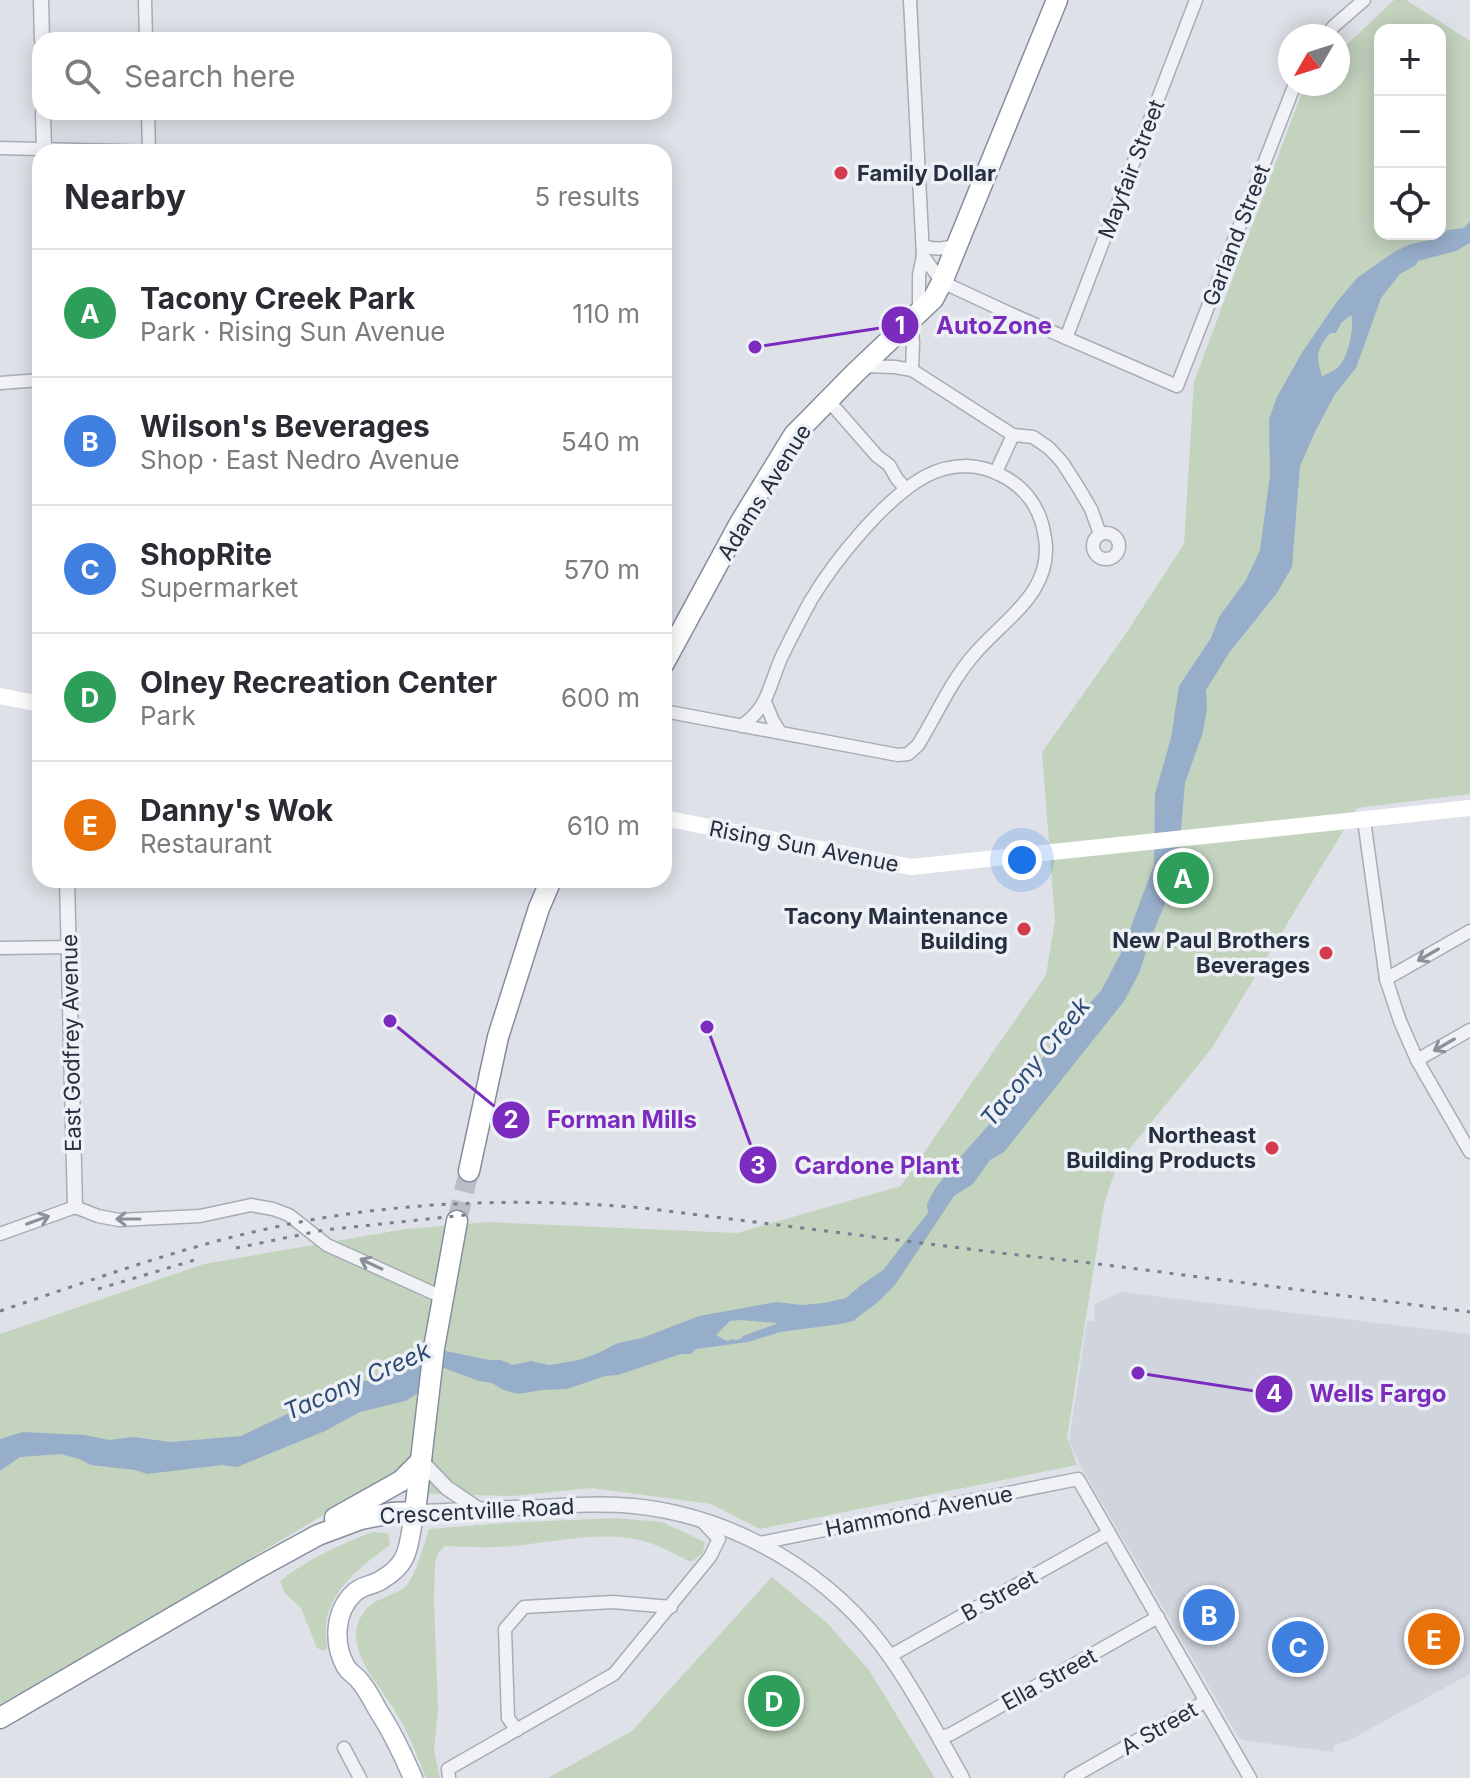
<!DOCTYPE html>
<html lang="en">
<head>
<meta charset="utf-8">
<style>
	body { margin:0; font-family:Inter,sans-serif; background:#f2f2f3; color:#2b2b33 }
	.controls { position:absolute; right:24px; top:24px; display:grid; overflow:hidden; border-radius:16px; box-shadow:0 4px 20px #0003 }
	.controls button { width:72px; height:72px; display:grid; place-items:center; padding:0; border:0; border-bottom:2px solid #e1e1e2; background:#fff; color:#2b2b33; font:40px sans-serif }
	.compass { position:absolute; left:1278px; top:24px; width:72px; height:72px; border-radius:50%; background:#fff; box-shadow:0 4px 20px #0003; rotate:231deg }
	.you { position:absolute; left:1022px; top:860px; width:28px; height:28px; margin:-20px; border:6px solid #fff; border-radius:50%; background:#1a73e8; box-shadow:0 0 0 12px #1a73e833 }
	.badge { display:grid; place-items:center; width:52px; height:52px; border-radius:50%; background:#b45309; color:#fff; font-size:26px; font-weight:700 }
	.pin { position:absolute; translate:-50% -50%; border:4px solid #fff; box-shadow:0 2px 8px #0006 }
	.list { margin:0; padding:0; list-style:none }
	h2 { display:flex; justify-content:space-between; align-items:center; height:104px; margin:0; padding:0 32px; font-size:34px }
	h2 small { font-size:26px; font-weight:400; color:#7c7c81 }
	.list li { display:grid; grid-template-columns:52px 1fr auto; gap:24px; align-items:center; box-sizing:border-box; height:128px; padding:0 32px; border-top:2px solid #e1e1e2 }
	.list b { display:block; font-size:30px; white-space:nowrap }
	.list p { margin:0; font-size:26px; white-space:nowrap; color:#7c7c81 }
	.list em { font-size:26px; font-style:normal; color:#7c7c81 }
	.icon { flex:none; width:44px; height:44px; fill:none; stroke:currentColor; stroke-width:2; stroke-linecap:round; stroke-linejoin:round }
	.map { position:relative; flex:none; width:1470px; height:1778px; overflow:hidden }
	.search { position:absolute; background:#fff; box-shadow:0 4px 20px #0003; left:32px; top:32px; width:640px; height:88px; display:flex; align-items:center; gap:20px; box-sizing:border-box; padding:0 28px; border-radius:24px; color:#7c7c81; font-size:30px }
	.panel { position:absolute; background:#fff; box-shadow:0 4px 20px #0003; left:32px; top:144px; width:640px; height:744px; border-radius:24px }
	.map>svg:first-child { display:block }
	.built { fill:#d0d4dd }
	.green { fill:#c3d3be; fill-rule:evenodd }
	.water { fill:#97aeca; fill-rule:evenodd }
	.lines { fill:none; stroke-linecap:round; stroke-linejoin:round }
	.trunk-tunnel { stroke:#b9bec6; stroke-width:20; stroke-dasharray:20 10; stroke-linecap:butt }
	.minor-casing { stroke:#a7acb6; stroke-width:15 }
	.tertiary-casing { stroke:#a7acb6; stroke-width:17 }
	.primary-casing { stroke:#9ca5b4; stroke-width:21 }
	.trunk-casing { stroke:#848e9f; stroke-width:23 }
	.minor { stroke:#f1f2f6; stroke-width:12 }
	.tertiary { stroke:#f1f2f6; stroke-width:14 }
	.secondary { stroke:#fff; stroke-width:16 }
	.primary { stroke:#fff; stroke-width:18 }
	.trunk { stroke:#fff; stroke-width:20 }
	.rail { stroke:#768092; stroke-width:3; stroke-dasharray:4 8; stroke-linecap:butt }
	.oneway { stroke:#8c909b }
	.poi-dot { fill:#d43b4f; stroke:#edf1f6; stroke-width:3 }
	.labels { text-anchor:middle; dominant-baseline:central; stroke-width:7; stroke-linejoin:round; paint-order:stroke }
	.street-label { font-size:22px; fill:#262f40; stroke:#edf1f6 }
	.poi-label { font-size:22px; font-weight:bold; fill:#262f40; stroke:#edf1f6; text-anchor:end }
	.water-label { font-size:24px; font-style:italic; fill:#2e4c75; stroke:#edf1f6 }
	.leader { fill:none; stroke:#7b2cbf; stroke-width:3 }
	.callout-dot { fill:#7b2cbf; stroke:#edf1f6; stroke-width:3 }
	.mark-label { font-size:24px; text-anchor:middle; font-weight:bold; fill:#fff }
	.callout-label { font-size:24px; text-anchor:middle; font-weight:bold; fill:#7b2cbf; stroke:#edf1f6; stroke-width:7; stroke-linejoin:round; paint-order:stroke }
</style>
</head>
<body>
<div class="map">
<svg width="1470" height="1778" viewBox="0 0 1470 1778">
	<rect width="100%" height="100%" fill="#dee2e8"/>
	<path class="built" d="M1121,1292l349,42v340l-124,68 -12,3 -1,7 -85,-11 -9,-3 -158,-271 -12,-25 18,-121h7l1,-17z"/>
	<g class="green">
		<path d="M1394,0h12l64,41v753l-113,14 -145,240 -94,115 -14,41 -37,233 10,28 -317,64 -49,-25 -119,-16 -79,8 -151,-4 -240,143 -122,69v-370l204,-70 202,-35 82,-7 249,11 164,-47 145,-211 9,-55 -13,-168 81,-114 61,-94 10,-162 111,-298h33v-31zM1380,30h60v204h-60z"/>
		<path d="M616,1518l46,4 43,20 -2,11 -12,9c-16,-8 -34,-18 -52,-22 -36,-9 -88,2 -125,6 -23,2 -46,1 -69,0l-7,7 -3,10 -1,37 4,109 -4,42 6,27h-14c-9,-23 -18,-46 -31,-67 -16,-28 -56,-65 -31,-99 10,-15 30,-15 42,-26 9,-9 19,-43 23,-57l76,-6z"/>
		<path d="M372,1532l16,1 2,12c-26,19 -59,43 -64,78 -1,8 0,17 1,26l-5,1 -5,-2 -16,-40 -16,-15 -5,-12c28,-22 59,-36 92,-49z"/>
		<path d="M772,1577l55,46 42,47 66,108h-387l84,-47z"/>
	</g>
	<path class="water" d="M1470,221v22l-14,8 -38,10 -2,4 -16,9 -19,24 -25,70 -21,26 -19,36 -16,36 -8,101 -15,26 -48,60 -23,37 1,18 -4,24 -18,51 -6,69 -8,37 -21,51 -11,33 -14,27 -121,152 -14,8 -17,24 -19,12 -59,89 -17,17 -16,12 -9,7 -12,3 -61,8 -32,10 -52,7 -5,5h-10l-63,21 -13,1 -38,13 -25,1 -24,4 -14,-4 -12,-7 -13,-2 -35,-13 -17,20 -22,13 -45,11 -35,19 -88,36 -15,-2 -75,9 -12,-4 -44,-5 -12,-6 -18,-5 -41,3 -20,14v-32l23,-7 62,3 24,5 24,-3 38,5 70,-6 115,-55h22l7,-2 24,-20 16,-6 21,-2 43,9h12l12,5 18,-4 18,4 30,-5 17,-6 22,-11 24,-5 57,-22 77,-14 26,3 22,-2 22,-5 14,-12 23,-16 45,-57 -1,-9 9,-17 27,-33 48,-54 45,-60 45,-49 20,-38 33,-88 1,-71 16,-56 8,-52 32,-48 8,-21 27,-37 14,-30 10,-75 -1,-56 8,-22 26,-46 33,-48 21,-25 37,-26 17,-8 25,-5 12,-9 16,-2zM1351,315c4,11 -3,42 -12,51 -3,4 -12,8 -17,10 -6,-20 -6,-26 8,-43h6l5,-10zM741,1320l35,3v1l-33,12 -2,3 -7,1 -2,-1 -5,2 -11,-6 14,-14z"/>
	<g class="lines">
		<path class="trunk-tunnel" d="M457,1221l12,-50"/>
		<defs>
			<g id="minor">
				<path d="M145,0l1,40"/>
				<path d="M910,0l13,256 19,26 69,32 166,72 118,-302"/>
				<path d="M1326,36l8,-10 30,-26"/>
				<path d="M148,112l1,40"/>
				<path d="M0,148l157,4"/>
				<path d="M923,246c13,4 20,3 34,-1"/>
				<path d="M919,312v-37l4,-19"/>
				<path d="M1066,338l130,-338"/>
				<path d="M861,366l34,1 17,3 1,-27 -2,-23"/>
				<path d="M912,370l101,65 20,2 16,11 13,14 16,25 13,22 9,25"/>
				<path d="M0,383l40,-3"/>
				<path d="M828,400l49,56 12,9 8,14 9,10"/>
				<path d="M996,472l17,-37"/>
				<circle cx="1106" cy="546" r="13"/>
				<path d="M765,702l8,19 7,11"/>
				<path d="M664,711l234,44 10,-1 10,-9c18,-29 32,-62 54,-88 30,-37 82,-64 73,-119 -2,-14 -6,-27 -15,-39 -14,-19 -39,-32 -63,-33 -14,0 -28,3 -41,10 -41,22 -91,84 -115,124 -10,18 -19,36 -28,54 -14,29 -13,53 -42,72"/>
				<path d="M1364,820l22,159 14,42 17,39 53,92"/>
				<path d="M0,948l69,-1"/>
				<path d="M1386,979l84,-48"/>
				<path d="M1417,1060l53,-30"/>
				<path d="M0,1234l75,-27 23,9 21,4 81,-4 51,-11 22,4 16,6 38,30 115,52"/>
				<path d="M760,1543l318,-64 172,299"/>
				<path d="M890,1656l219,-123"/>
				<path d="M517,1730l-9,-12 -3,-89 19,-22 89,-5 58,5"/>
				<path d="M939,1738l12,-4 207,-117"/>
				<path d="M344,1748l16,30"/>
				<path d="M449,1778l-1,-9 166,-95 96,-117 9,-18 -18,-19"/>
				<path d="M1071,1778l135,-77"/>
			</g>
			<g id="tertiary">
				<path d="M41,0l1,40"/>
				<path d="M43,112l1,40"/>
				<path d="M67,880l8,327"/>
				<path d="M421,1461l26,27 31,21"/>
				<path d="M415,1512c43,-1 85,-4 127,-5 30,-2 61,-4 91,-1 102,10 200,68 258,152 27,38 48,80 71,120"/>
			</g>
			<path id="primary" d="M413,1778c-10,-23 -20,-45 -34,-66 -6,-11 -12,-23 -20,-32 -4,-5 -9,-7 -13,-13 -13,-23 -12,-55 8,-74 8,-8 18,-7 27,-13 32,-18 26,-37 34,-68"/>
			<g id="trunk">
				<path d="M664,663l76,-140 54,-88 61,-62 78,-74 9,-17 115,-282"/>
				<path d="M469,1171l29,-134 41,-129 12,-28"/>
				<path d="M335,1518l66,-37 20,-20"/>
				<path d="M0,1718l254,-148 64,-35 43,-16 31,-6 23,-1 19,-164 23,-127"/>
			</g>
		</defs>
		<use href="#minor" class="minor-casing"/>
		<use href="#tertiary" class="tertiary-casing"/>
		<use href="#primary" class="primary-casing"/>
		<use href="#trunk" class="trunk-casing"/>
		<use href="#minor" class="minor"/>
		<use href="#tertiary" class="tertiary"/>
		<g class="secondary">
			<path d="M0,696l40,8"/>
			<path d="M664,818l247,49 559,-59"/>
		</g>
		<use href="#primary" class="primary"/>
		<use href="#trunk" class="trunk"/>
		<g class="rail">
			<path d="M236,1248l88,-18 142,-15"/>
			<path d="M98,1289l100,-30"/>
			<path d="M0,1311c87,-29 172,-61 262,-81 125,-29 254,-33 382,-22l357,45 90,10 379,49"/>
		</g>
	</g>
	<defs><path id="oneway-shaft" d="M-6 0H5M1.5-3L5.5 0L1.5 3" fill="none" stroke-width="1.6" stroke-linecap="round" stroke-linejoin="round" transform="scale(2)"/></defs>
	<g class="oneway">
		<use href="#oneway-shaft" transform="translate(1428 955) rotate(150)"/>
		<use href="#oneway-shaft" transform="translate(1444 1045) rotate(150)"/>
		<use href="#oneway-shaft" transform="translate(128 1219) rotate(180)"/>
		<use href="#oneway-shaft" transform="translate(38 1220) rotate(-20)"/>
		<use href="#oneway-shaft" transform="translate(371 1264) rotate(-155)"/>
	</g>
	<g class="poi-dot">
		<circle cx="841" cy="173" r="8"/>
		<circle cx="1024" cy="929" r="8"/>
		<circle cx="1326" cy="953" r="8"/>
		<circle cx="1272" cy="1148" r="8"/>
	</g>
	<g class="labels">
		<g class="street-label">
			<text transform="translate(1131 169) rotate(-69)">Mayfair Street</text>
			<text transform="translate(1236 235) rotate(-69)">Garland Street</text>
			<text transform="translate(764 492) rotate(-58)">Adams Avenue</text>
			<text transform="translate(804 846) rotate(11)">Rising Sun Avenue</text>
			<text transform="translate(71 1043) rotate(-91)">East Godfrey Avenue</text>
			<text transform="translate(477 1511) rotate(-3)">Crescentville Road</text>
			<text transform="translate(919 1511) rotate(-11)">Hammond Avenue</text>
			<text transform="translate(999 1595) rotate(-29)">B Street</text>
			<text transform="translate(1049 1679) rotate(-29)">Ella Street</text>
			<text transform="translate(1159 1728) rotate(-30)">A Street</text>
		</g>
		<g class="poi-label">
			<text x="857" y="173" text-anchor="start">Family Dollar</text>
			<text x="1008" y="916">Tacony Maintenance<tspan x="1008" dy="25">Building</tspan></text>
			<text x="1310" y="940">New Paul Brothers<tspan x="1310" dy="25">Beverages</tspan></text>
			<text x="1256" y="1135">Northeast<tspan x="1256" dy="25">Building Products</tspan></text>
		</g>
		<g class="water-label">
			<text transform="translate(1035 1062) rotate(-51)">Tacony Creek</text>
			<text transform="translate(357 1381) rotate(-24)">Tacony Creek</text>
		</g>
	</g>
	<path class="leader" d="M755 347L900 325M390 1021L511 1120M707 1027L758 1165M1138 1373L1274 1394"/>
	<g class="callout-dot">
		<circle cx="755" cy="347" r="8"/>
		<circle cx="390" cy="1021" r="8"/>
		<circle cx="707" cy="1027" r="8"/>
		<circle cx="1138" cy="1373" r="8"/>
		<circle cx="900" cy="325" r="20"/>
		<circle cx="511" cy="1120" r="20"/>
		<circle cx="758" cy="1165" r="20"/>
		<circle cx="1274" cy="1394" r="20"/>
	</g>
	<g class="mark-label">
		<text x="900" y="334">1</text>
		<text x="511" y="1128">2</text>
		<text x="758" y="1174">3</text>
		<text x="1274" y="1402">4</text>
	</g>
	<g class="callout-label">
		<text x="994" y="334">AutoZone</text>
		<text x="622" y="1128">Forman Mills</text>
		<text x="877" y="1174">Cardone Plant</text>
		<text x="1378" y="1402">Wells Fargo</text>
	</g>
</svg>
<div class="controls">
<button>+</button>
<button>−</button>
<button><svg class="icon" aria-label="locate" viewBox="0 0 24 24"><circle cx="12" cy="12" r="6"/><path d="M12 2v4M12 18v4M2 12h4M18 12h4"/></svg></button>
</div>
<svg class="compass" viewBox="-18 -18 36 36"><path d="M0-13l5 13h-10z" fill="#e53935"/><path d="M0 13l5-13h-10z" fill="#7c7c81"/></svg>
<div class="you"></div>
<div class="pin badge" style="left:1183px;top:878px;background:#2e9e5b">A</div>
<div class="pin badge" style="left:1209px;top:1615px;background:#3f7fe0">B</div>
<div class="pin badge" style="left:1298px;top:1647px;background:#3f7fe0">C</div>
<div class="pin badge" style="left:774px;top:1701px;background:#2e9e5b">D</div>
<div class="pin badge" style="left:1434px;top:1639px;background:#e8710a">E</div>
<div class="search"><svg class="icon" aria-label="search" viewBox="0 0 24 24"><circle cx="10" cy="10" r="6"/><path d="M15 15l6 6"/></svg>Search here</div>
<section class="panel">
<h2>Nearby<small>5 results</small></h2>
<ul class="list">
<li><span class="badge" style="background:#2e9e5b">A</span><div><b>Tacony Creek Park</b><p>Park · Rising Sun Avenue</p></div><em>110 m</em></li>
<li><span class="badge" style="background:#3f7fe0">B</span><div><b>Wilson's Beverages</b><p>Shop · East Nedro Avenue</p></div><em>540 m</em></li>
<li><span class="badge" style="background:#3f7fe0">C</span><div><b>ShopRite</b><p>Supermarket</p></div><em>570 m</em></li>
<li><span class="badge" style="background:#2e9e5b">D</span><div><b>Olney Recreation Center</b><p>Park</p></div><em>600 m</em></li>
<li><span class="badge" style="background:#e8710a">E</span><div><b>Danny's Wok</b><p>Restaurant</p></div><em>610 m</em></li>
</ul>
</section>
</div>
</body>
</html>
